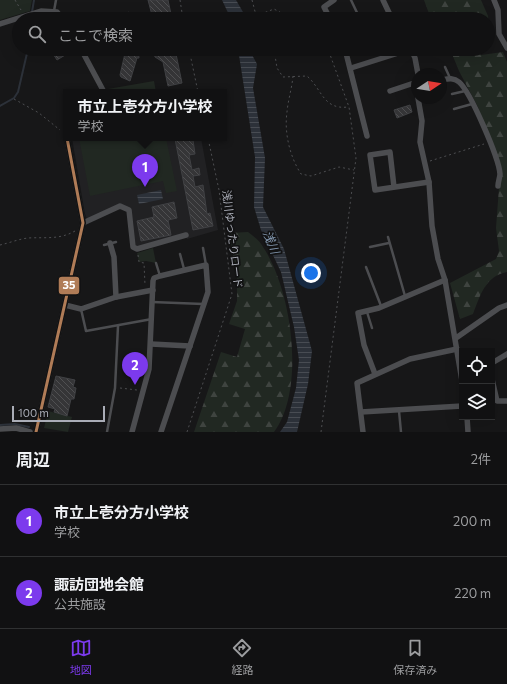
<!DOCTYPE html>
<html lang="ja">
<head>
<meta charset="utf-8">
<style>
	body { margin:0; font-family:Commissioner,"Noto Sans JP",sans-serif; background:#1e1f20; color:#f1f3f6 }
	.controls { position:absolute; right:12px; bottom:12px; display:grid; overflow:hidden; border-radius:0px; box-shadow:0 4px 16px #0002 }
	.controls button { width:36px; height:36px; display:grid; place-items:center; padding:0; border:0; border-bottom:1px solid #303132; background:#111112; color:#f1f3f6; font:20px sans-serif }
	.compass { position:absolute; left:411px; top:68px; width:36px; height:36px; border-radius:50%; background:#111112; box-shadow:0 4px 16px #0002; rotate:78deg }
	.scale { position:absolute; left:12px; bottom:10px; width:93px; box-sizing:border-box; padding-left:4px; border:2px solid #aaadb7; border-top:0; font-size:11px; line-height:14px; white-space:nowrap; color:#aaadb7; -webkit-text-stroke:3px #121213; paint-order:stroke }
	.you { position:absolute; left:311px; top:273px; width:14px; height:14px; margin:-10px; border:3px solid #fff; border-radius:50%; background:#1a73e8; box-shadow:0 0 0 6px #1a73e833 }
	.badge { display:grid; place-items:center; width:26px; height:26px; border-radius:50%; background:#7c3aed; color:#fff; font-size:13px; font-weight:700 }
	.pin { position:absolute; translate:-50% -33px; filter:drop-shadow(0 1px 2px #0008) }
	.pin::after { content:''; position:absolute; top:21px; width:14px; height:12px; background:inherit; clip-path:polygon(0 0,100% 0,50% 100%) }
	.popup { position:absolute; left:63px; top:89px; width:164px; height:52px; box-sizing:border-box; display:grid; place-content:center; border-radius:0px; background:#111112; filter:drop-shadow(0 1px 3px #0005); font-size:13px; white-space:nowrap; color:#9c9d9f }
	.popup b { font-size:15px; color:#f1f3f6 }
	.popup::after { content:''; position:absolute; left:50%; top:100%; margin-left:-8px; border:8px solid transparent; border-top-color:#111112 }
	.list { margin:0; padding:0; list-style:none }
	h2 { display:flex; justify-content:space-between; align-items:center; height:52px; margin:0; padding:0 16px; font-size:17px }
	h2 small { font-size:13px; font-weight:400; color:#9c9d9f }
	.list li { display:grid; grid-template-columns:26px 1fr auto; gap:12px; align-items:center; box-sizing:border-box; height:72px; padding:0 16px; border-top:1px solid #303132 }
	.list b { display:block; font-size:15px; white-space:nowrap }
	.list p { margin:0; font-size:13px; white-space:nowrap; color:#9c9d9f }
	.list em { font-size:13px; font-style:normal; color:#9c9d9f }
	.icon { flex:none; width:22px; height:22px; fill:none; stroke:currentColor; stroke-width:2; stroke-linecap:round; stroke-linejoin:round }
	.map { position:relative; flex:none; width:507px; height:432px; overflow:hidden }
	.search { position:absolute; background:#111112; box-shadow:0 4px 16px #0002; left:12px; right:12px; top:12px; height:44px; display:flex; align-items:center; gap:10px; box-sizing:border-box; padding:0 14px; border-radius:22px; color:#9c9d9f; font-size:15px }
	.sheet { height:196px; background:#111112 }
	nav { display:flex; justify-content:space-around; align-items:center; box-sizing:border-box; height:56px; border-top:1px solid #303132; background:#111112; font-size:11px; color:#9c9d9f }
	nav a { display:grid; justify-items:center; gap:2px }
	nav .on { color:#7c3aed }
	.map>svg:first-child { display:block }
	.built { fill:#212123 }
	.green { fill:#212822 }
	.forest { fill:url(#forest-firs) }
	.water { fill:url(#water-rules) }
	.lines { fill:none; stroke-linecap:round; stroke-linejoin:round }
	.stream { stroke:#2c3139; stroke-width:2 }
	.building { fill:url(#building-back-hatch); stroke:#404144 }
	.path { stroke:#4d4e51; stroke-width:1; stroke-dasharray:2 3; stroke-linecap:butt }
	.service { stroke:#4c4d50; stroke-width:2.5 }
	.minor { stroke:#4c4d50; stroke-width:5.5 }
	.bus-1-casing { stroke:#121213; stroke-width:6 }
	.bus-1 { stroke:#b07c57; stroke-width:3 }
	.labels { text-anchor:middle; dominant-baseline:central; stroke-width:3.5; stroke-linejoin:round; paint-order:stroke }
	.street-label { font-size:11px; fill:#aaadb7; stroke:#121213 }
	.water-label { font-size:12px; font-style:italic; fill:#8398b0; stroke:#121213 }
	.line-badge { stroke:#121213; stroke-width:1.5 }
	.badge-label { font-size:11px; text-anchor:middle; font-weight:bold; fill:#fff }
</style>
</head>
<body>
<div class="map">
<svg width="507" height="432" viewBox="0 0 507 432">
	<defs>
		<pattern id="forest-firs" width="22" height="20" patternUnits="userSpaceOnUse"><rect width="22" height="20" fill="#212822"/><path d="M5 1l3.5 6h-7zM16 11l3.5 6h-7z" fill="#3f4440"/></pattern>
		<pattern id="water-rules" width="6" height="5" patternUnits="userSpaceOnUse"><rect width="6" height="5" fill="#2c3139"/><path d="M0 2.5h6" fill="none" stroke="#484c53"/></pattern>
		<pattern id="building-back-hatch" width="6" height="6" patternUnits="userSpaceOnUse"><rect width="6" height="6" fill="#353537"/><path d="M-1 5l2 2M0 0l6 6M5-1l2 2" fill="none" stroke="#505052"/></pattern>
	</defs>
	<rect width="100%" height="100%" fill="#171718"/>
	<path class="built" d="M72,138h129l17,92 -31,9 -1,-3 -49,13 -4,-2 -4,-37 -6,-4 -35,15 -3,-7z"/>
	<g class="green">
		<path d="M0,0h32l-2,11 -30,9z"/>
		<path d="M154,81l2,11h-48v-3z"/>
		<path d="M79,138h87l11,53 -11,2 -3,-12 -73,15z"/>
		<path d="M153,248l3,15 -10,-2 -7,1 -2,-9z"/>
		<path d="M48,411l24,6 -4,15 -24,-4z"/>
	</g>
	<g class="forest">
		<path d="M424,0h57l7,16 1,15 -1,-12h-57z"/>
		<path d="M450,49h29l2,6 22,-3 4,10v210c-22,4 -27,24 -34,42l-13,5 -10,-36 46,-24 3,-8 -3,-23 4,-54 -22,-67 -19,-36z"/>
		<path d="M248,232c5,4 12,9 15,15 29,43 43,142 11,185h-80l27,-80 16,5 8,-28 -16,-5 8,-23v-22l-8,-46z"/>
	</g>
	<g class="water">
		<path d="M222,0h14l11,19h-16z"/>
		<path d="M238,49h11l8,15 -4,24 12,70 -2,49 21,42 28,102 -4,33 -11,48h-17l7,-10 9,-34 3,-28 -5,-33 -13,-55 -20,-42 -7,-23 1,-50z"/>
		<path d="M161,190l2,9 -24,5 -2,-9z"/>
	</g>
	<g class="lines">
		<g class="stream">
			<path d="M32,12l2,-12"/>
			<path d="M32,19v-1"/>
			<path d="M0,106l14,-8 4,-6 10,-43"/>
			<path d="M0,425l15,-1 14,3"/>
		</g>
	</g>
	<g class="building">
		<path d="M148,0h20l4,19h-19z"/>
		<path d="M129,12l4,7 3,-6h4l1,6h-25z"/>
		<path d="M50,49h25l-18,11z"/>
		<path d="M126,49h12l1,9h-2l-7,23 -9,-4 -1,-2z"/>
		<path d="M153,49h22l7,34 -14,3 -5,-24 -8,-5z"/>
		<path d="M410,105l2,7 -15,6 -3,-8z"/>
		<path d="M186,138l1,3 6,-1 2,14 -6,1 3,15 7,-2 1,7 -7,1 2,11 8,-2 4,29 3,-1 3,13 -20,4 -18,-91z"/>
		<path d="M174,202l3,16 -9,2 3,15 -30,6 -4,-20 17,-4 -2,-10z"/>
		<path d="M56,376l19,4 -2,7 3,1 -2,11h-3l-4,17 -13,-4 1,-3 -7,-2z"/>
	</g>
	<g class="lines">
		<g class="path">
			<path d="M15,0l6,10"/>
			<path d="M180,0l3,19"/>
			<path d="M252,0l5,19"/>
			<path d="M256,16l18,-7 15,8 12,-2 4,4"/>
			<path d="M189,49l9,43"/>
			<path d="M274,49l3,19 6,9 24,-1c15,13 16,34 41,31"/>
			<path d="M293,76c-1,12 -5,24 -6,36 -3,21 3,45 14,62l10,2 28,-9 15,3"/>
			<path d="M193,92l5,-1"/>
			<path d="M14,99l25,14 21,17"/>
			<path d="M430,161l54,-17"/>
			<path d="M0,245c9,-2 19,-6 28,-7 17,-1 31,2 47,-7"/>
			<path d="M138,255l1,7 5,1 1,22"/>
			<path d="M120,388l17,2"/>
			<path d="M187,432l45,-138 -13,-104 -11,-52"/>
			<path d="M321,432l35,-274 -7,-51 -21,-58"/>
		</g>
		<g class="service">
			<path d="M351,0l9,19"/>
			<path d="M54,11l2,-11"/>
			<path d="M414,54l12,-5"/>
			<path d="M445,67l5,11"/>
			<path d="M452,94l13,-3"/>
			<path d="M454,109l18,-5"/>
			<path d="M388,237l17,59"/>
			<path d="M104,245l12,-3"/>
			<path d="M370,247l19,-4"/>
			<path d="M203,248l3,17"/>
			<path d="M180,254l4,15"/>
			<path d="M156,263l4,13"/>
			<path d="M366,267l15,39"/>
			<path d="M152,302l51,2"/>
			<path d="M81,309l5,22 66,-12"/>
			<path d="M367,312l5,16"/>
			<path d="M399,411l2,21"/>
			<path d="M107,432l8,-44 3,-62"/>
		</g>
		<g class="minor">
			<path d="M383,0l9,19"/>
			<path d="M494,0l4,10 1,24 8,14"/>
			<path d="M330,19l-6,-12 10,-7"/>
			<path d="M0,24l41,-13 16,1 6,7"/>
			<path d="M81,49l23,43"/>
			<path d="M345,49l22,87"/>
			<path d="M411,49l4,9 3,16"/>
			<path d="M351,68l60,-19"/>
			<path d="M441,80c6,-1 12,-3 18,2 11,9 40,76 41,92 0,3 -2,8 -2,12"/>
			<path d="M390,91l27,-9"/>
			<path d="M418,98l4,23 -2,21 9,40 3,44 6,33 7,21 17,101"/>
			<path d="M66,125v9"/>
			<path d="M394,187l-4,-35 -20,3 5,35 54,-8"/>
			<path d="M83,223l37,-17 9,4 4,37 4,2 49,-14"/>
			<path d="M110,243l4,14 2,40"/>
			<path d="M65,305l16,4 35,-12 37,-7"/>
			<path d="M456,338l43,-30 8,-3"/>
			<path d="M151,344l39,2"/>
			<path d="M492,363l15,-9"/>
			<path d="M375,374l-11,-29 -6,-32 21,-5 66,-28"/>
			<path d="M492,379l5,22h10"/>
			<path d="M361,412l101,-6"/>
			<path d="M467,417l1,15"/>
			<path d="M0,429l16,-1 14,4"/>
			<path d="M36,432l47,-209 -16,-85"/>
			<path d="M132,432l17,-63 4,-88 1,-3 6,-2 46,-11 2,27 -47,140"/>
			<path d="M363,432l-6,-49 53,-24 47,-10"/>
		</g>
		<defs>
			<path id="bus-1" d="M36,432l47,-209 -16,-85"/>
		</defs>
		<use href="#bus-1" class="bus-1-casing"/>
		<use href="#bus-1" class="bus-1"/>
	</g>
	<g class="labels">
		<g class="street-label">
			<text transform="translate(233 239) rotate(83)">浅川ゆったりロード</text>
		</g>
		<g class="water-label">
			<text transform="translate(272 242) rotate(68)">浅川</text>
		</g>
	</g>
	<rect class="line-badge" x="58" y="276" width="22" height="19" rx="4" fill="#b07c57"/>
	<g class="badge-label">
		<text x="69" y="289">35</text>
	</g>
</svg>
<div class="controls">
<button><svg class="icon" aria-label="locate" viewBox="0 0 24 24"><circle cx="12" cy="12" r="6"/><path d="M12 2v4M12 18v4M2 12h4M18 12h4"/></svg></button>
<button><svg class="icon" aria-label="layers" viewBox="0 0 24 24"><path d="M12 4l9 5-9 5-9-5zM3 14l9 5 9-5"/></svg></button>
</div>
<svg class="compass" viewBox="-18 -18 36 36"><path d="M0-13l5 13h-10z" fill="#e53935"/><path d="M0 13l5-13h-10z" fill="#9c9d9f"/></svg>
<div class="scale">100 m</div>
<div class="you"></div>
<div class="pin badge" style="left:145px;top:187px">1</div>
<div class="popup"><b>市立上壱分方小学校</b>学校</div>
<div class="pin badge" style="left:135px;top:385px">2</div>
<div class="search"><svg class="icon" aria-label="search" viewBox="0 0 24 24"><circle cx="10" cy="10" r="6"/><path d="M15 15l6 6"/></svg>ここで検索</div>
</div>
<section class="sheet">
<h2>周辺<small>2件</small></h2>
<ul class="list">
<li><span class="badge">1</span><div><b>市立上壱分方小学校</b><p>学校</p></div><em>200 m</em></li>
<li><span class="badge">2</span><div><b>諏訪団地会館</b><p>公共施設</p></div><em>220 m</em></li>
</ul>
</section>
<nav>
<a class="on"><svg class="icon" aria-label="map" viewBox="0 0 24 24"><path d="M3 6l6-2 6 2 6-2v14l-6 2-6-2-6 2zM9 4v14M15 6v14"/></svg>地図</a>
<a><svg class="icon" aria-label="directions" viewBox="0 0 24 24"><path d="M12 3l9 9-9 9-9-9zM9 14v-3h6M13 9l2 2-2 2"/></svg>経路</a>
<a><svg class="icon" aria-label="saved" viewBox="0 0 24 24"><path d="M7 4h10v16l-5-4-5 4z"/></svg>保存済み</a>
</nav>
</body>
</html>
